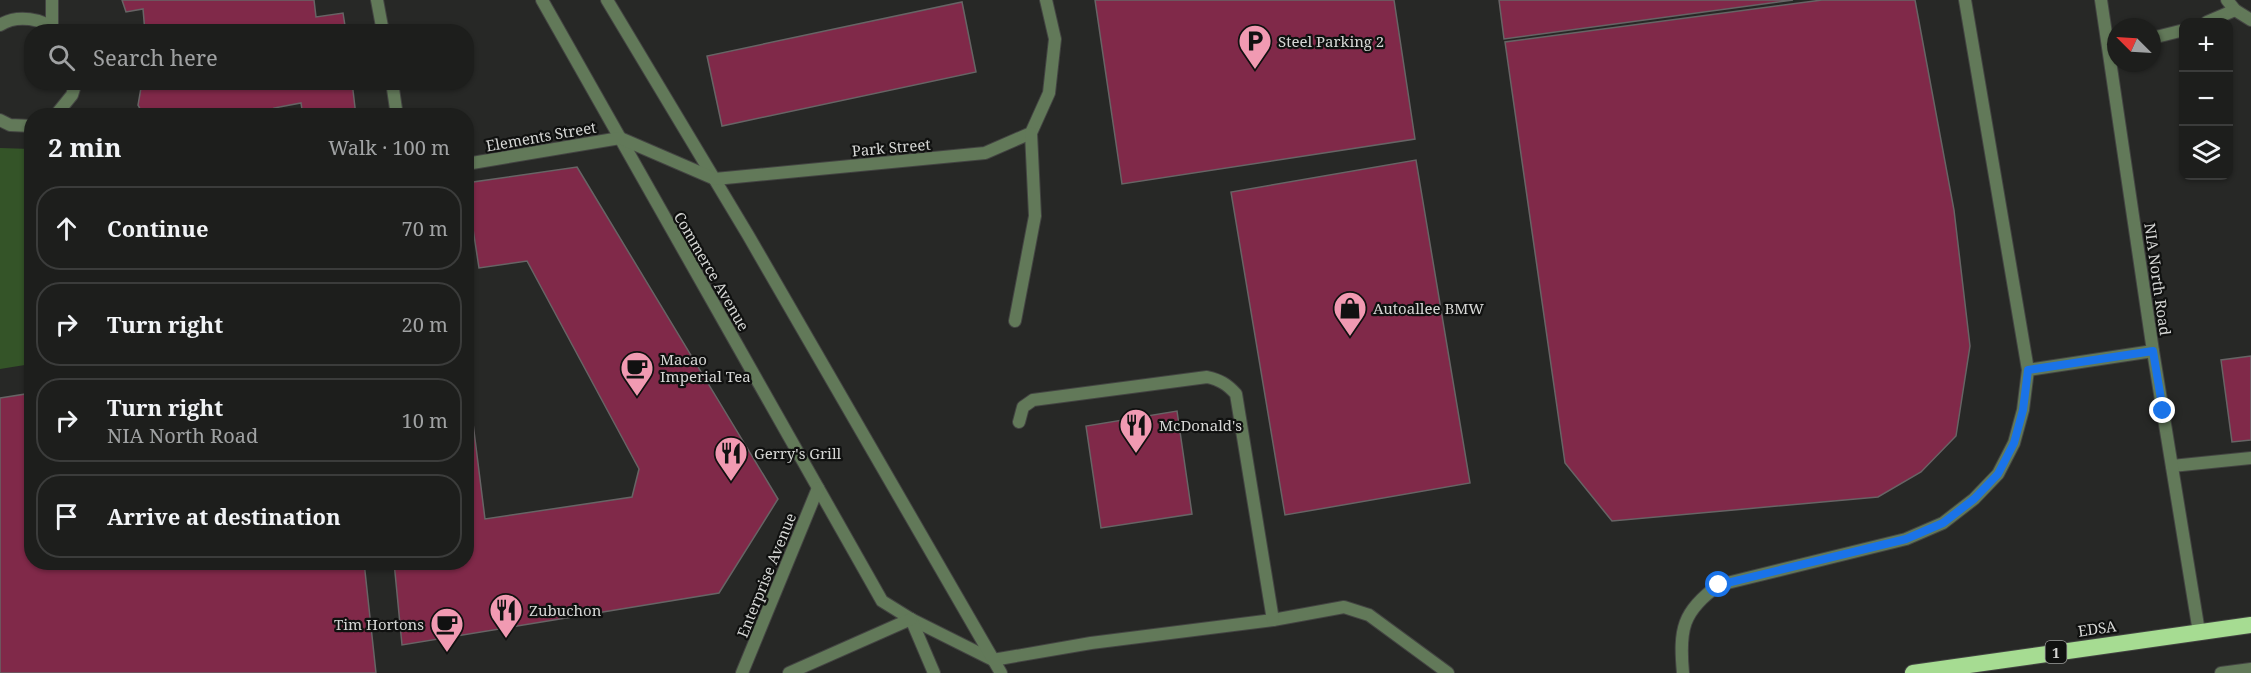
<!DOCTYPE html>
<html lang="en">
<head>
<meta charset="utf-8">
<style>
	body { margin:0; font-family:"Noto Serif",serif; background:#2a2b29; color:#f1f3f6 }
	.controls { position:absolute; right:18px; top:18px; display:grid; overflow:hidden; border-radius:12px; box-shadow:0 2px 4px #0004 }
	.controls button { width:54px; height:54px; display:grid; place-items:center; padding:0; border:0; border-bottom:2px solid #3b3c3b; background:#1d1e1c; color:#f1f3f6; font:30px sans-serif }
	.compass { position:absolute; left:2107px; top:18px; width:54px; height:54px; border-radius:50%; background:#1d1e1c; box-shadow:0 2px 4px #0004; rotate:294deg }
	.stop { position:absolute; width:18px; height:18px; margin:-14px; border:4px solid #1a73e8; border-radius:50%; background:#fff }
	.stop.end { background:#1a73e8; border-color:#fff; box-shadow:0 2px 6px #0008 }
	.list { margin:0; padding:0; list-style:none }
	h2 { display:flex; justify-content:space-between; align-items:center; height:78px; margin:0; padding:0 24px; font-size:26px }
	h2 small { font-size:20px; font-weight:400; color:#a0a2a3 }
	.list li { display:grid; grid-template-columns:39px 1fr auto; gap:18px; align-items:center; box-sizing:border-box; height:84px; margin:0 12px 12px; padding:0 12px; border:2px solid #3b3c3b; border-radius:24px }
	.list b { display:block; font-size:22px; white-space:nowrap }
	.list p { margin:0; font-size:20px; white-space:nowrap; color:#a0a2a3 }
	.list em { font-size:20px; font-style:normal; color:#a0a2a3 }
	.icon { flex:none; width:33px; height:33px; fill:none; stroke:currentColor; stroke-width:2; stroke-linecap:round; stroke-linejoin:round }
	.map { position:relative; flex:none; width:2251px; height:673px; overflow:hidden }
	.search { position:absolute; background:#1d1e1c; box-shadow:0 2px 4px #0004; left:24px; top:24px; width:450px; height:66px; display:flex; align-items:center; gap:15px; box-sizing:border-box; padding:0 21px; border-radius:24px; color:#a0a2a3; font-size:22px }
	.panel { position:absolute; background:#1d1e1c; box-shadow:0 2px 4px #0004; left:24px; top:108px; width:450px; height:462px; border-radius:24px }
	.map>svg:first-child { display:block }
	.green { fill:#345428 }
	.building { fill:#802949; stroke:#676465; stroke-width:1.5 }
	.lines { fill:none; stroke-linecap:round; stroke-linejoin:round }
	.service-casing { stroke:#434442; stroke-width:14 }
	.minor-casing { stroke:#434442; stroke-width:14 }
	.trunk-casing { stroke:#434442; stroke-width:18 }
	.service { stroke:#627959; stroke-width:12 }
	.minor { stroke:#627959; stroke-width:12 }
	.trunk { stroke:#a6dc92; stroke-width:16 }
	.route { stroke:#1a73e8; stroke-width:8 }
	.labels { text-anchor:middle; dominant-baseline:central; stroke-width:4.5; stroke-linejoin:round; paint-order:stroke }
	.shield { fill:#101110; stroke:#9b9c9a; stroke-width:1.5 }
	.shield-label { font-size:14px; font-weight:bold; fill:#d6d7d5 }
	.poi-label { font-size:15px; fill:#d6d7d5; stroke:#101110; text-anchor:start }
	.street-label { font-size:15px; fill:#d6d7d5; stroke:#101110 }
</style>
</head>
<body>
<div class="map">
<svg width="2251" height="673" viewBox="0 0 2251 673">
	<rect width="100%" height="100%" fill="#272826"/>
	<path class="green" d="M0,148l32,1 -1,215 -31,5z"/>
	<g class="building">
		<path d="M122,0h192l2,17 27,-4 3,19h-201l-2,-23 -17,3z"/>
		<path d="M1095,0h299l21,139 -293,45z"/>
		<path d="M1499,0h294l-289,39z"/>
		<path d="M1822,0h93l39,210 16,136 -14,90 -35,36 -43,25 -266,24 -47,-58 -60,-421z"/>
		<path d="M962,2l14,70 -254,54 -15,-70z"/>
		<path d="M142,82h210l4,34h-53l-2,-13 -27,5 1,8h-131l-6,-11z"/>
		<path d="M1416,160l54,323 -185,32 -54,-323z"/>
		<path d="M577,167l201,332 -59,94 -317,52 -8,-83h72v-195l19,152 147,-22 7,-28 -112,-208 -48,7 -13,-85z"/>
		<path d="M2251,356v84l-19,2 -11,-82z"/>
		<path d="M32,393v169h332l12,111h-376v-275z"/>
		<path d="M1177,411l15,103 -91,14 -15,-102z"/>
	</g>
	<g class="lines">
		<defs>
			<g id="service">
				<path d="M52,0v26"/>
				<path d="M377,0l6,32"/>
				<path d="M542,0l340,601 29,18 82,41 98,-17 182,-23 71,-13 25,8 79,58"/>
				<path d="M607,0l141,235 253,438"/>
				<path d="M2227,0l8,10 16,10"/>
				<path d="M2207,22l28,-12"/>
				<path d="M0,25c17,-11 43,-7 58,7"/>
				<path d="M2152,38l32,-8"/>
				<path d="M392,82l5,34"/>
				<path d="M55,116l17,-21 4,-13"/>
				<path d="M0,120l10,5 22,1"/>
				<path d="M466,164l154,-26 95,41 270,-26 46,-20 18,-40 6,-54 -9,-39"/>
				<path d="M1015,321l20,-105 -4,-83"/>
				<path d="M2028,370l125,-19"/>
				<path d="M1019,422l4,-15 10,-7 174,-23c13,3 20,7 29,17l37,226"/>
				<path d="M2172,466l79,-8"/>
				<path d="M911,619l23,54"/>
				<path d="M742,673l76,-185"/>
				<path d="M789,673l122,-54"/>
				<path d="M1683,673c-4,-43 -1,-62 36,-88l187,-46 37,-16 31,-24 24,-25 16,-31 9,-33 5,-40 -63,-370"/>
				<path d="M2221,673l30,-4"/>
			</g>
			<path id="minor" d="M2101,0l52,351 46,281"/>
			<path id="trunk" d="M1913,673l338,-48"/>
		</defs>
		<use href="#service" class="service-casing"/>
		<use href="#minor" class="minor-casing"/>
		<use href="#trunk" class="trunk-casing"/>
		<use href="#service" class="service"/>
		<use href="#minor" class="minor"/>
		<use href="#trunk" class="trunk"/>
	</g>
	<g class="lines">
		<path class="route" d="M1719,585l187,-46 37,-16 31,-24 24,-25 16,-31 9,-33 5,-40 125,-19 10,60"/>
	</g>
	<defs>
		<symbol id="parking-pin" viewBox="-11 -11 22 30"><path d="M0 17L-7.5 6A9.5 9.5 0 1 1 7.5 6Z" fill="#f19ab2" stroke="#101110"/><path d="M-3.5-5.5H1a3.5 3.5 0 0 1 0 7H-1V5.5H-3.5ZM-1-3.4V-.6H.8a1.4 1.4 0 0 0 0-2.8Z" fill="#111"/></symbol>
		<symbol id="shop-pin" viewBox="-11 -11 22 30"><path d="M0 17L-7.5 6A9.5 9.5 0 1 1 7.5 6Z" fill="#f19ab2" stroke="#101110"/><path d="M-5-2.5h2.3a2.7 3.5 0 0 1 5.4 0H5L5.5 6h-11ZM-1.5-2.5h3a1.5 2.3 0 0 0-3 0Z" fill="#111"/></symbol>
		<symbol id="cafe-pin" viewBox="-11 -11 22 30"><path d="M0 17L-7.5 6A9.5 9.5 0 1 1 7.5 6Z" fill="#f19ab2" stroke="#101110"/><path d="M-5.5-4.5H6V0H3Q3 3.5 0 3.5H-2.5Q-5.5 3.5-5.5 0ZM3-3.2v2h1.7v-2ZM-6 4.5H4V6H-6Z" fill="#111"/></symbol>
		<symbol id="restaurant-pin" viewBox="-11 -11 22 30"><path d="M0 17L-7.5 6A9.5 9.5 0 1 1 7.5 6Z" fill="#f19ab2" stroke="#101110"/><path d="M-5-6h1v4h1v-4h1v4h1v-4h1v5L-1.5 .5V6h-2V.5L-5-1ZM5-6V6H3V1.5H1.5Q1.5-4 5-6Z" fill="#111"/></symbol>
	</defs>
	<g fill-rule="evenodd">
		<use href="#parking-pin" x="1236" y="22" width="38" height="52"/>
		<use href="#shop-pin" x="1331" y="289" width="38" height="52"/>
		<use href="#cafe-pin" x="618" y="349" width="38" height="52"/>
		<use href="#restaurant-pin" x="1117" y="406" width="38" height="52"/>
		<use href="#restaurant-pin" x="712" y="434" width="38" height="52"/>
		<use href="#restaurant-pin" x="487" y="591" width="38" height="52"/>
		<use href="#cafe-pin" x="428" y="605" width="38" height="52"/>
	</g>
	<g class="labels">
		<rect class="shield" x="2045.5" y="641" width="21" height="22" rx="4.5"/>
		<g class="shield-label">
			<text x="2056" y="652">1</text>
		</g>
		<g class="poi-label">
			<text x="1278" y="41">Steel Parking 2</text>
			<text x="1373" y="308">Autoallee BMW</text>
			<text x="660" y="359">Macao<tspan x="660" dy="17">Imperial Tea</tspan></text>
			<text x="1159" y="425">McDonald's</text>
			<text x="754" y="453">Gerry's Grill</text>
			<text x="529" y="610">Zubuchon</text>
			<text x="424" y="624" text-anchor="end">Tim Hortons</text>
		</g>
		<g class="street-label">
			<text transform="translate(541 136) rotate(-10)">Elements Street</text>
			<text transform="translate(891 147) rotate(-5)">Park Street</text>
			<text transform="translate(712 271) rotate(60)">Commerce Avenue</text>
			<text transform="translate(2158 279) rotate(82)">NIA North Road</text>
			<text transform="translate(766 575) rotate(-68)">Enterprise Avenue</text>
			<text transform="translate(2097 628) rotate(-8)">EDSA</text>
		</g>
	</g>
</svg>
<div class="controls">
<button>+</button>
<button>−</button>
<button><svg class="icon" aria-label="layers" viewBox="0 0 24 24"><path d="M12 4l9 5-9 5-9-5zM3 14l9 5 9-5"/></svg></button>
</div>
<svg class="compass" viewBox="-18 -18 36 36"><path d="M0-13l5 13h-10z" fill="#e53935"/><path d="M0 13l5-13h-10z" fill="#a0a2a3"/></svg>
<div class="stop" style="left:1719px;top:585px"></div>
<div class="stop end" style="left:2163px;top:411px"></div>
<div class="search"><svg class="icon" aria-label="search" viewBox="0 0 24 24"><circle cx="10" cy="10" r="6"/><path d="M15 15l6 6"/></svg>Search here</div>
<section class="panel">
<h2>2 min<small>Walk · 100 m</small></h2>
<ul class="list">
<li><svg class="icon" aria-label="ahead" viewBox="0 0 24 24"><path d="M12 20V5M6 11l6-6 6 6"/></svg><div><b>Continue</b></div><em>70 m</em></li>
<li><svg class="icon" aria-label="right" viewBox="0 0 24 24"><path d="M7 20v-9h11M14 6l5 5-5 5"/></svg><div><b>Turn right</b></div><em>20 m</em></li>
<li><svg class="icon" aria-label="right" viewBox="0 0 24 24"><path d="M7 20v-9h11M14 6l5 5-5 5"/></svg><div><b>Turn right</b><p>NIA North Road</p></div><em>10 m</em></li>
<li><svg class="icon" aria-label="arrive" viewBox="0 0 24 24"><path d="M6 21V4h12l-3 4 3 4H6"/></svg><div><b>Arrive at destination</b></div></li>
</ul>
</section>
</div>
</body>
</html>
